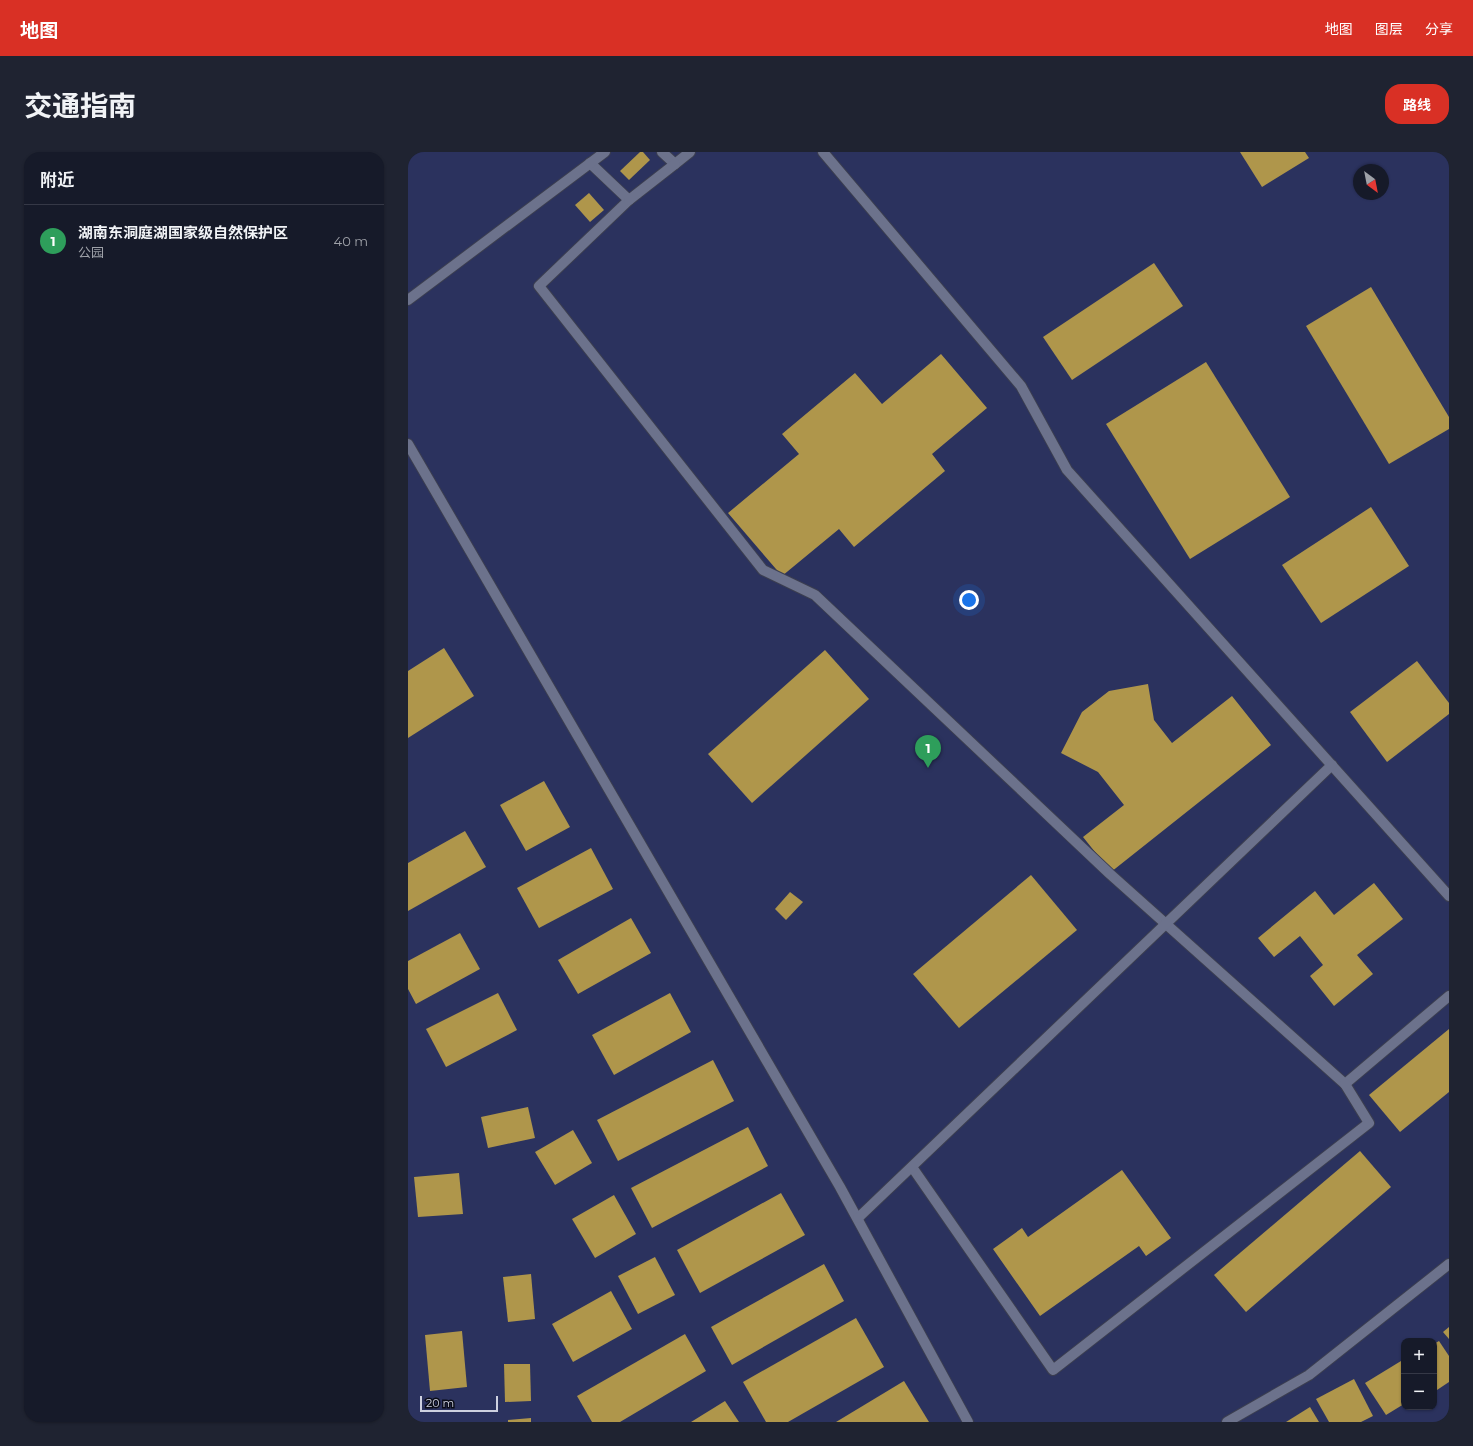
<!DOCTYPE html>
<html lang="zh">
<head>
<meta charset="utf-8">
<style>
	body { margin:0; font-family:Montserrat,"Noto Sans SC",sans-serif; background:#1f2331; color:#f1f3f6 }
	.controls { position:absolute; right:12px; bottom:12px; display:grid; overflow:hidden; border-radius:8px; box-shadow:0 1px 3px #0004 }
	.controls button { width:36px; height:36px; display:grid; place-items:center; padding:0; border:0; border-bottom:1px solid #353846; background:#161a29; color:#f1f3f6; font:20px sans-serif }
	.compass { position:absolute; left:945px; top:12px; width:36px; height:36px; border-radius:50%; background:#161a29; box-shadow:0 1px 3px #0004; rotate:148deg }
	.scale { position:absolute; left:12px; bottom:10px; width:78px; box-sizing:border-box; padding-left:4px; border:2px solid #ced1e0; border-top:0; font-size:11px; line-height:14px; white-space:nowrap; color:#ced1e0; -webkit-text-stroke:3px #0a0c16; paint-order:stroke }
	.you { position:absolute; left:561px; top:448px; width:14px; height:14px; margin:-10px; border:3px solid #fff; border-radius:50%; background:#1a73e8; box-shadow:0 0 0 6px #1a73e833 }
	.badge { display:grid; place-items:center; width:26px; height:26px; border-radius:50%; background:#d93025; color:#fff; font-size:13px; font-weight:700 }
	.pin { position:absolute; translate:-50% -33px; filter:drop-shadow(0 1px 2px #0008) }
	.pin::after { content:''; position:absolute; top:21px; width:14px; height:12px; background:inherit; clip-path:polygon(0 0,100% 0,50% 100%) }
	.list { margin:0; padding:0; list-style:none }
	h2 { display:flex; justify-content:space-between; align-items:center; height:52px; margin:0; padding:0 16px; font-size:17px }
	h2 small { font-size:13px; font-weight:400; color:#9ea1a8 }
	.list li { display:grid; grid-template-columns:26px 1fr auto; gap:12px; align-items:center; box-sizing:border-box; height:72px; padding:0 16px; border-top:1px solid #353846 }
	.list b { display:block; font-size:15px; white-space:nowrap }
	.list p { margin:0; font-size:13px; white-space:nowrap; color:#9ea1a8 }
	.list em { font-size:13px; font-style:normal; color:#9ea1a8 }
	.map { position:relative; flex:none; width:1041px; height:1270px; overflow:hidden; border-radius:16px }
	header { display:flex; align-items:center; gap:24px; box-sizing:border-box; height:56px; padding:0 20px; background:#d93025; color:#fff }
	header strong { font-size:19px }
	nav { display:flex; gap:22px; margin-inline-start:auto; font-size:14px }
	.intro { display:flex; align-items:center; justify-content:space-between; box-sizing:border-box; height:96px; padding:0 24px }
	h1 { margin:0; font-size:28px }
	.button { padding:10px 18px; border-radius:16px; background:#d93025; color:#fff; font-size:14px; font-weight:700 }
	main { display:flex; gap:24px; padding:0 24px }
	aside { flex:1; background:#161a29; border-radius:16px; box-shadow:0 1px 3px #0004 }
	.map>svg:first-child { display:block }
	.green { fill:#2b325e; fill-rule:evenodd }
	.building { fill:#af964b }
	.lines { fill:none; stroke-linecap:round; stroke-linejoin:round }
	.minor-casing { stroke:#3b3e50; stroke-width:12 }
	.minor { stroke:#6c728c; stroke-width:10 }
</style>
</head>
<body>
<header>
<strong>地图</strong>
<nav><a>地图</a><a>图层</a><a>分享</a></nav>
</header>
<div class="intro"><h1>交通指南</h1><a class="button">路线</a></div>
<main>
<aside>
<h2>附近<small></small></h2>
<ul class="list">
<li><span class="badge" style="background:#2e9e5b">1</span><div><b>湖南东洞庭湖国家级自然保护区</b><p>公园</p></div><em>40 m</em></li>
</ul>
</aside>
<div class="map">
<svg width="1041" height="1270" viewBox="0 0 1041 1270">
	<rect width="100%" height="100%" fill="#1e2237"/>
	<path class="green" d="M0,0h1041v1270h-1041zM951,18h24v24h-24zM996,1189h30v66h-30z"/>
	<g class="building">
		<path d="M232,0h3l7,8 -21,20 -9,-9z"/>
		<path d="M832,0h65l4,6 -47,29z"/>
		<path d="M181,41l15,17 -14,12 -15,-17z"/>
		<path d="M746,111l29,43 -111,74 -29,-43z"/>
		<path d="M963,135l78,130v12l-60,35 -83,-138z"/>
		<path d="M533,202l46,54 -55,46 13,17 -91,76 -15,-18 -57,47 -54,-63 71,-59 -17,-20 73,-61 27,31z"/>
		<path d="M798,210l84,135 -100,62 -84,-135z"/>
		<path d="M963,355l38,59 -88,57 -39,-58z"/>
		<path d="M36,496l30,48 -66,42v-67z"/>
		<path d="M417,498l44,49 -117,104 -44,-49z"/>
		<path d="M1009,509l32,42v11l-62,48 -37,-50z"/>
		<path d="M740,532l6,36 18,23 60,-47 39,49 -160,127 -28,-35 41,-32 -26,-33 -37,-19 21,-41 27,-21z"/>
		<path d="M136,629l26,46 -44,24 -26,-46z"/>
		<path d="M57,679l21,36 -78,44v-48z"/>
		<path d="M183,696l22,41 -74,39 -22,-40z"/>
		<path d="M623,723l46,55 -118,98 -46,-54z"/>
		<path d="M966,731l29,36 -46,36 16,19 -39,32 -24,-30 13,-11 -23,-29 -26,21 -16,-19 57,-47 19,24z"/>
		<path d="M382,740l13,10 -17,18 -11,-11z"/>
		<path d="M223,766l20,35 -73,41 -20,-34z"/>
		<path d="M52,781l20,36 -64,35 -8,-15v-28z"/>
		<path d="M90,841l19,37 -71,37 -20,-38z"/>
		<path d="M262,841l21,39 -77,43 -22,-40z"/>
		<path d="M1041,877v63l-49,40 -31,-37z"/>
		<path d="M305,908l21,41 -116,60 -21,-41z"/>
		<path d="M120,955l7,31 -47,10 -7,-31z"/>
		<path d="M340,975l20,39 -116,62 -21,-40z"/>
		<path d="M165,978l19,33 -37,22 -20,-33z"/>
		<path d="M952,999l31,36 -145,125 -32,-37z"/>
		<path d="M714,1018l49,68 -25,18 -7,-10 -99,70 -47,-67 29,-21 6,9z"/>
		<path d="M51,1021l4,41 -45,3 -4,-40z"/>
		<path d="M373,1041l24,42 -105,58 -23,-43z"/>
		<path d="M206,1043l22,39 -41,24 -23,-39z"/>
		<path d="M247,1105l20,38 -37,19 -20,-38z"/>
		<path d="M416,1112l20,37 -112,64 -21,-38z"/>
		<path d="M123,1122l4,45 -27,3 -5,-45z"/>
		<path d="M203,1139l21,38 -59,33 -21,-38z"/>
		<path d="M448,1166l28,49 -96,55h-22l-23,-40z"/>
		<path d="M1041,1175v12l-6,-7z"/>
		<path d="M54,1179l5,56 -37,4 -5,-56z"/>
		<path d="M277,1182l21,37 -86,51h-28l-15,-26z"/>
		<path d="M1031,1189l10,15v26l-15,10v-48z"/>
		<path d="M993,1209l3,5v38l-18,11 -21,-32z"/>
		<path d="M96,1212h26l1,37 -26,1z"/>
		<path d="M946,1227l19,37 -12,6h-32l-13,-23z"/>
		<path d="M496,1229l25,41h-93z"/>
		<path d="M317,1249l14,21h-48z"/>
		<path d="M902,1255l9,15h-33z"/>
		<path d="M123,1266v4h-23v-2z"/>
	</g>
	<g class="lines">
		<defs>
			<g id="minor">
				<path d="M254,0l13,12 15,-12"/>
				<path d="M415,0l198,234 46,84 382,426"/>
				<path d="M182,11l39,37 -90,86 224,284 52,25 295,279 235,210 104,-88"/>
				<path d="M221,48l46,-36"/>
				<path d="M0,148l197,-148"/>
				<path d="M0,292l432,743 128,235"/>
				<path d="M504,1015l141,203 316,-247 -24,-39"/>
				<path d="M450,1066l474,-453"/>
				<path d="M819,1270l82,-47 140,-111"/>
			</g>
		</defs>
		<use href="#minor" class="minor-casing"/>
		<use href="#minor" class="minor"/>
	</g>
</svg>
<div class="controls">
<button>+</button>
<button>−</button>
</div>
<svg class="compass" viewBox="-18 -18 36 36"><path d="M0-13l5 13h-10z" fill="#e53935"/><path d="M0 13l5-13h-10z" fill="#9ea1a8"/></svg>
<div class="scale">20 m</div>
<div class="you"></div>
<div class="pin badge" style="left:520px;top:616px;background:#2e9e5b">1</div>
</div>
</main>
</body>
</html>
